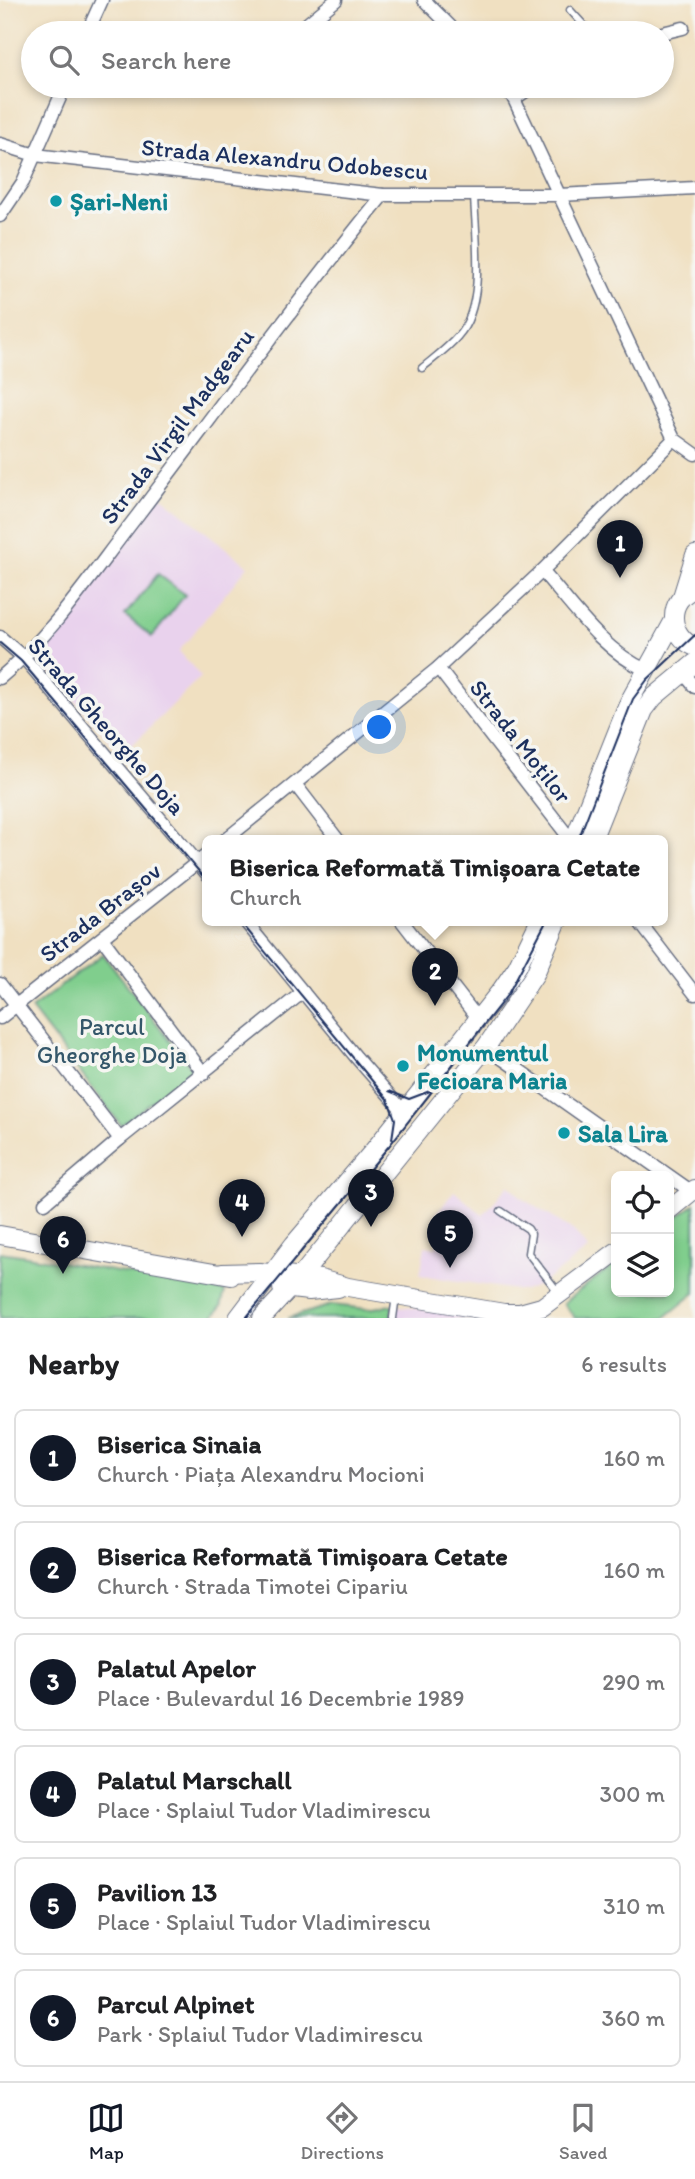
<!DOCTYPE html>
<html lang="en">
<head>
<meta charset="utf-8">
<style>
	body { margin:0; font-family:Itim,sans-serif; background:#f2f2f2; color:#202124 }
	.controls { position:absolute; right:21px; bottom:21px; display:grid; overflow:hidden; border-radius:10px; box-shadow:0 4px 10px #0003 }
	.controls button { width:63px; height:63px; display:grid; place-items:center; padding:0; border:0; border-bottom:2px solid #e0e0e0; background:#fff; color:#202124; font:35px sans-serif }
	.you { position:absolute; left:380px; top:728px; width:24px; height:24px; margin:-18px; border:5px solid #fff; border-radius:50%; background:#1a73e8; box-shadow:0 0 0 10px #1a73e833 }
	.badge { display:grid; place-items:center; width:46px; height:46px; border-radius:50%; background:#111827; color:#fff; font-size:23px; font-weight:700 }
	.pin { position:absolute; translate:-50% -58px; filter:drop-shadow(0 2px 4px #0008) }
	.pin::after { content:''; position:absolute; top:37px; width:24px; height:21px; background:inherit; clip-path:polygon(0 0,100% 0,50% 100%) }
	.popup { position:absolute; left:202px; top:835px; width:466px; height:91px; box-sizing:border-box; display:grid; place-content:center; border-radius:10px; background:#fff; filter:drop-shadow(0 2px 5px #0005); font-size:23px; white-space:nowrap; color:#757577 }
	.popup b { font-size:26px; color:#202124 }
	.popup::after { content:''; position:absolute; left:50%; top:100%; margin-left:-14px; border:14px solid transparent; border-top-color:#fff }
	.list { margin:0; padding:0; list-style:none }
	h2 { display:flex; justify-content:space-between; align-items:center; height:91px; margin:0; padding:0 28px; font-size:30px }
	h2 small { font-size:23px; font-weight:400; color:#757577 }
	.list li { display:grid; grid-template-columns:46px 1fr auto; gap:21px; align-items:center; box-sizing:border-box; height:98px; margin:0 14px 14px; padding:0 14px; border:2px solid #e0e0e0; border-radius:10px }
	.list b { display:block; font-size:26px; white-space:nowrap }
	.list p { margin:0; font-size:23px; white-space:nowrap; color:#757577 }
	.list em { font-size:23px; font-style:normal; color:#757577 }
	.icon { flex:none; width:38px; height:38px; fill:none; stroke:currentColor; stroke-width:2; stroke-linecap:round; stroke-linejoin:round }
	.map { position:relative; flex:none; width:695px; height:1318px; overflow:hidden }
	.search { position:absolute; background:#fff; box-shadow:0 4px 10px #0003; left:21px; right:21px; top:21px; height:77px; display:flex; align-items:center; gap:18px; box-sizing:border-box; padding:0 24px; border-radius:38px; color:#757577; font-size:26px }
	.sheet { height:763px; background:#fff }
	nav { display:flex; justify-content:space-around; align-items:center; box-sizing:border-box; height:98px; border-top:2px solid #e0e0e0; background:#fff; font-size:19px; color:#757577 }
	nav a { display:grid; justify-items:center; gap:4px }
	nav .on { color:#111827 }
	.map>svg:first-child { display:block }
	.built { fill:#e9d2ed }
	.green { fill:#80ce8d; stroke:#4e7e76; stroke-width:2 }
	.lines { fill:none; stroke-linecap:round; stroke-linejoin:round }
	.lane-casing { stroke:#666d81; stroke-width:9 }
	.street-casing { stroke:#666d81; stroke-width:15 }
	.secondary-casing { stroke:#666d81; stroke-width:20 }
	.lane { stroke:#fff; stroke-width:6 }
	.street { stroke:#fff; stroke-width:12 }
	.secondary { stroke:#fff; stroke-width:18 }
	.tram { stroke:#1b2f5e; stroke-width:2 }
	.culture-dot { fill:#0f9aa8; stroke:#f6f6f2; stroke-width:2.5 }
	.labels { text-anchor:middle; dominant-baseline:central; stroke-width:7; stroke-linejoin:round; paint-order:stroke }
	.street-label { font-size:24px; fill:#1b2f5e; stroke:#f6f6f2 }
	.culture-label { font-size:24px; font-weight:bold; fill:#0d838f; stroke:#f6f6f2; text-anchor:start }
	.park-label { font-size:24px; fill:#34576a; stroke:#f6f6f2 }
</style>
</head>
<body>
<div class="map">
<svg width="695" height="1318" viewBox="0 0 695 1318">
	<rect width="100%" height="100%" fill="#f6f6f2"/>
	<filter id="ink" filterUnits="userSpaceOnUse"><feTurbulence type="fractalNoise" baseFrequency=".0143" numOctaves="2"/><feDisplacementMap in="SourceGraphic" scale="14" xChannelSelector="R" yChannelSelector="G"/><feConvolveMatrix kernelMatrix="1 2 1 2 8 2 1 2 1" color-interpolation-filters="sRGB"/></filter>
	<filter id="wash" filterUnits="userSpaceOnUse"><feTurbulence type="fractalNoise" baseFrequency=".00686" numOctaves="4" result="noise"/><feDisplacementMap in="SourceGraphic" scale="28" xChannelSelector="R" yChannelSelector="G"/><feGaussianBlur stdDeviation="1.57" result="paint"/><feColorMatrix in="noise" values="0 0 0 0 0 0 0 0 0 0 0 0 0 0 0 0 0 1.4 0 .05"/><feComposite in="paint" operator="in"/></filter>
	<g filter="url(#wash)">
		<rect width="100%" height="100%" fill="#f0e0c1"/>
		<g class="built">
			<path d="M156,492l92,74 -69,85 22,26 -79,78 -87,-101z"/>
			<path d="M509,1184l14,15 51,32 14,18 -48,36 -17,6 -103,-16 5,-29 11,2 2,-12 19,3 -23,-22 20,-26 29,24z"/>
			<path d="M393,1305l85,13h-87z"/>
		</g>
		<g class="green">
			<path d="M158,574l27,21 -33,42 -27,-22z"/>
			<path d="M103,954l90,116 -72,55 -90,-116z"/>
			<path d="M695,1204v89l-31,25h-89l-12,-15 53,-40v29h53v-69z"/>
			<path d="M0,1252l27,4 198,35 -4,16 -9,11h-212z"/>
			<path d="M332,1305l35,4 26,-4 -2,13h-103z"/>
		</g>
	</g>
	<g filter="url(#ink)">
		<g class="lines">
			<defs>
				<g id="lane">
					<path d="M570,10l21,23"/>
					<path d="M422,368c12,-10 26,-20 36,-32 29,-32 17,-101 16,-141"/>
					<path d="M501,1211l27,18 3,5 -3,19 31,40"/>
					<path d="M393,1318l3,-22"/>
				</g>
				<g id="street">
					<path d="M424,0l33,33"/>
					<path d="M87,33l15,-33"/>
					<path d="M296,33l40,-33"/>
					<path d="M662,33l21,-5"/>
					<path d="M505,86l9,13 160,340 21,15"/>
					<path d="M514,99l19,-13"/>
					<path d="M0,144l35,11 348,40h176l136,-7"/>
					<path d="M0,216l23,-34 42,-96"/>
					<path d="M542,571c31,35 60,79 104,99"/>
					<path d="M0,637l24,21 184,217"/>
					<path d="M438,668l133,172"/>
					<path d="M683,672l12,15"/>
					<path d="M0,678c54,-45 94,-107 137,-162 82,-108 161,-217 246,-321"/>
					<path d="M295,784l43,56"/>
					<path d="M225,840l213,-172 104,-97 132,-132"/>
					<path d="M244,920l112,137 48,55"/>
					<path d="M401,920l77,99"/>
					<path d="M638,920l57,74"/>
					<path d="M102,938l102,136"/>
					<path d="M0,984l120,155"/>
					<path d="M0,1018l208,-164"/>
					<path d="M486,1047l206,145"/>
					<path d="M45,1203l75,-64 183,-147"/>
				</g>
				<g id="secondary">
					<path d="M695,589c-29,10 -27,47 0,58"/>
					<path d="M682,597l13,-42"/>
					<path d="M574,840l55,-138 44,-80"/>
					<path d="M592,840l52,-130 10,-13 41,-34"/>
					<path d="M669,1210l26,-21"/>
					<path d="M0,1235l231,41"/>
					<path d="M222,1273l38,-1 60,7 28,8 156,26h16l22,-6 74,-55"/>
					<path d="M282,1288l27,3 29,-3"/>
					<path d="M238,1318l56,-74 80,-94 128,-161 15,-22 23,-47"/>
					<path d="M262,1318l39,-42 185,-229 49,-73 23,-54"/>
				</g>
			</defs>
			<use href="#lane" class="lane-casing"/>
			<use href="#street" class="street-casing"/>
			<use href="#secondary" class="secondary-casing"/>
			<use href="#lane" class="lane"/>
			<use href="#street" class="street"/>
			<use href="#secondary" class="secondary"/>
			<g class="tram">
				<path d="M0,643l21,18 187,221"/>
				<path d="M578,840l55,-141 14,-19 48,-45"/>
				<path d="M239,920l149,180 7,19 -3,20"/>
				<path d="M389,1091l20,8 21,-8"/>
				<path d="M246,1318l143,-172 119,-152 39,-74"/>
			</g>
		</g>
	</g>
	<g class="culture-dot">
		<circle cx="56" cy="201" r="7"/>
		<circle cx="403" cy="1066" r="7"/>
		<circle cx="564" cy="1133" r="7"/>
	</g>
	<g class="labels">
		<g class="street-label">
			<text transform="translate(285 159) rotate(5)">Strada Alexandru Odobescu</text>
			<text transform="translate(177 426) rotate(-53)">Strada Virgil Madgearu</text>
			<text transform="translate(107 726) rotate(49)">Strada Gheorghe Doja</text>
			<text transform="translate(521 741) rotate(52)">Strada Moților</text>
			<text transform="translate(100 912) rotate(-38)">Strada Brașov</text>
		</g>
		<g class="culture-label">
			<text x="70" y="201">Șari-Neni</text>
			<text x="417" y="1052">Monumentul<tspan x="417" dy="28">Fecioara Maria</tspan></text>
			<text x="578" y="1133">Sala Lira</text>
		</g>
		<g class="park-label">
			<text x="112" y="1026">Parcul<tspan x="112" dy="28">Gheorghe Doja</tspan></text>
		</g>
	</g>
</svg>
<div class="controls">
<button><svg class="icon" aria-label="locate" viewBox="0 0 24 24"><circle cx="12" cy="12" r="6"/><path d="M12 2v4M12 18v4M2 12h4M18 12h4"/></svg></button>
<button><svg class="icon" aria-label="layers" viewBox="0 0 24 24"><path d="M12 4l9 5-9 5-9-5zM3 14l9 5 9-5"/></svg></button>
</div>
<div class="you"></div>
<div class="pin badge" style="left:620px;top:578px">1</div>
<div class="pin badge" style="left:435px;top:1006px">2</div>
<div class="popup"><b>Biserica Reformată Timișoara Cetate</b>Church</div>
<div class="pin badge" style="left:371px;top:1227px">3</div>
<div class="pin badge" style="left:242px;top:1237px">4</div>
<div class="pin badge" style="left:450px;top:1268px">5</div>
<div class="pin badge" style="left:63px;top:1274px">6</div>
<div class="search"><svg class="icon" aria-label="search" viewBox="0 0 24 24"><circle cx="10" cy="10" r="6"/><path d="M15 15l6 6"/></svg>Search here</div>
</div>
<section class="sheet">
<h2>Nearby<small>6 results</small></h2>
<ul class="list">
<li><span class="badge">1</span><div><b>Biserica Sinaia</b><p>Church · Piața Alexandru Mocioni</p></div><em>160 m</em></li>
<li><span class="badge">2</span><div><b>Biserica Reformată Timișoara Cetate</b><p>Church · Strada Timotei Cipariu</p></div><em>160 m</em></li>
<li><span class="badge">3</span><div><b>Palatul Apelor</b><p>Place · Bulevardul 16 Decembrie 1989</p></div><em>290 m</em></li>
<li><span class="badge">4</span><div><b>Palatul Marschall</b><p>Place · Splaiul Tudor Vladimirescu</p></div><em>300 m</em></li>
<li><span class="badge">5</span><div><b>Pavilion 13</b><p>Place · Splaiul Tudor Vladimirescu</p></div><em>310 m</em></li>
<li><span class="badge">6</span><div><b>Parcul Alpinet</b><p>Park · Splaiul Tudor Vladimirescu</p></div><em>360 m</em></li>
</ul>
</section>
<nav>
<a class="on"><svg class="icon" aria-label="map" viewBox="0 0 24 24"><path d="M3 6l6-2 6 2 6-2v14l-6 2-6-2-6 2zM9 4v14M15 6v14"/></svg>Map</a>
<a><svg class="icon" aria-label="directions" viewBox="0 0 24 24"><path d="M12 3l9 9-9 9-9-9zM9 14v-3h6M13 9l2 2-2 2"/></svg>Directions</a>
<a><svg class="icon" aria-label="saved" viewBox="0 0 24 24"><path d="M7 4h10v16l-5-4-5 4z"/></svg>Saved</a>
</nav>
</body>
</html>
